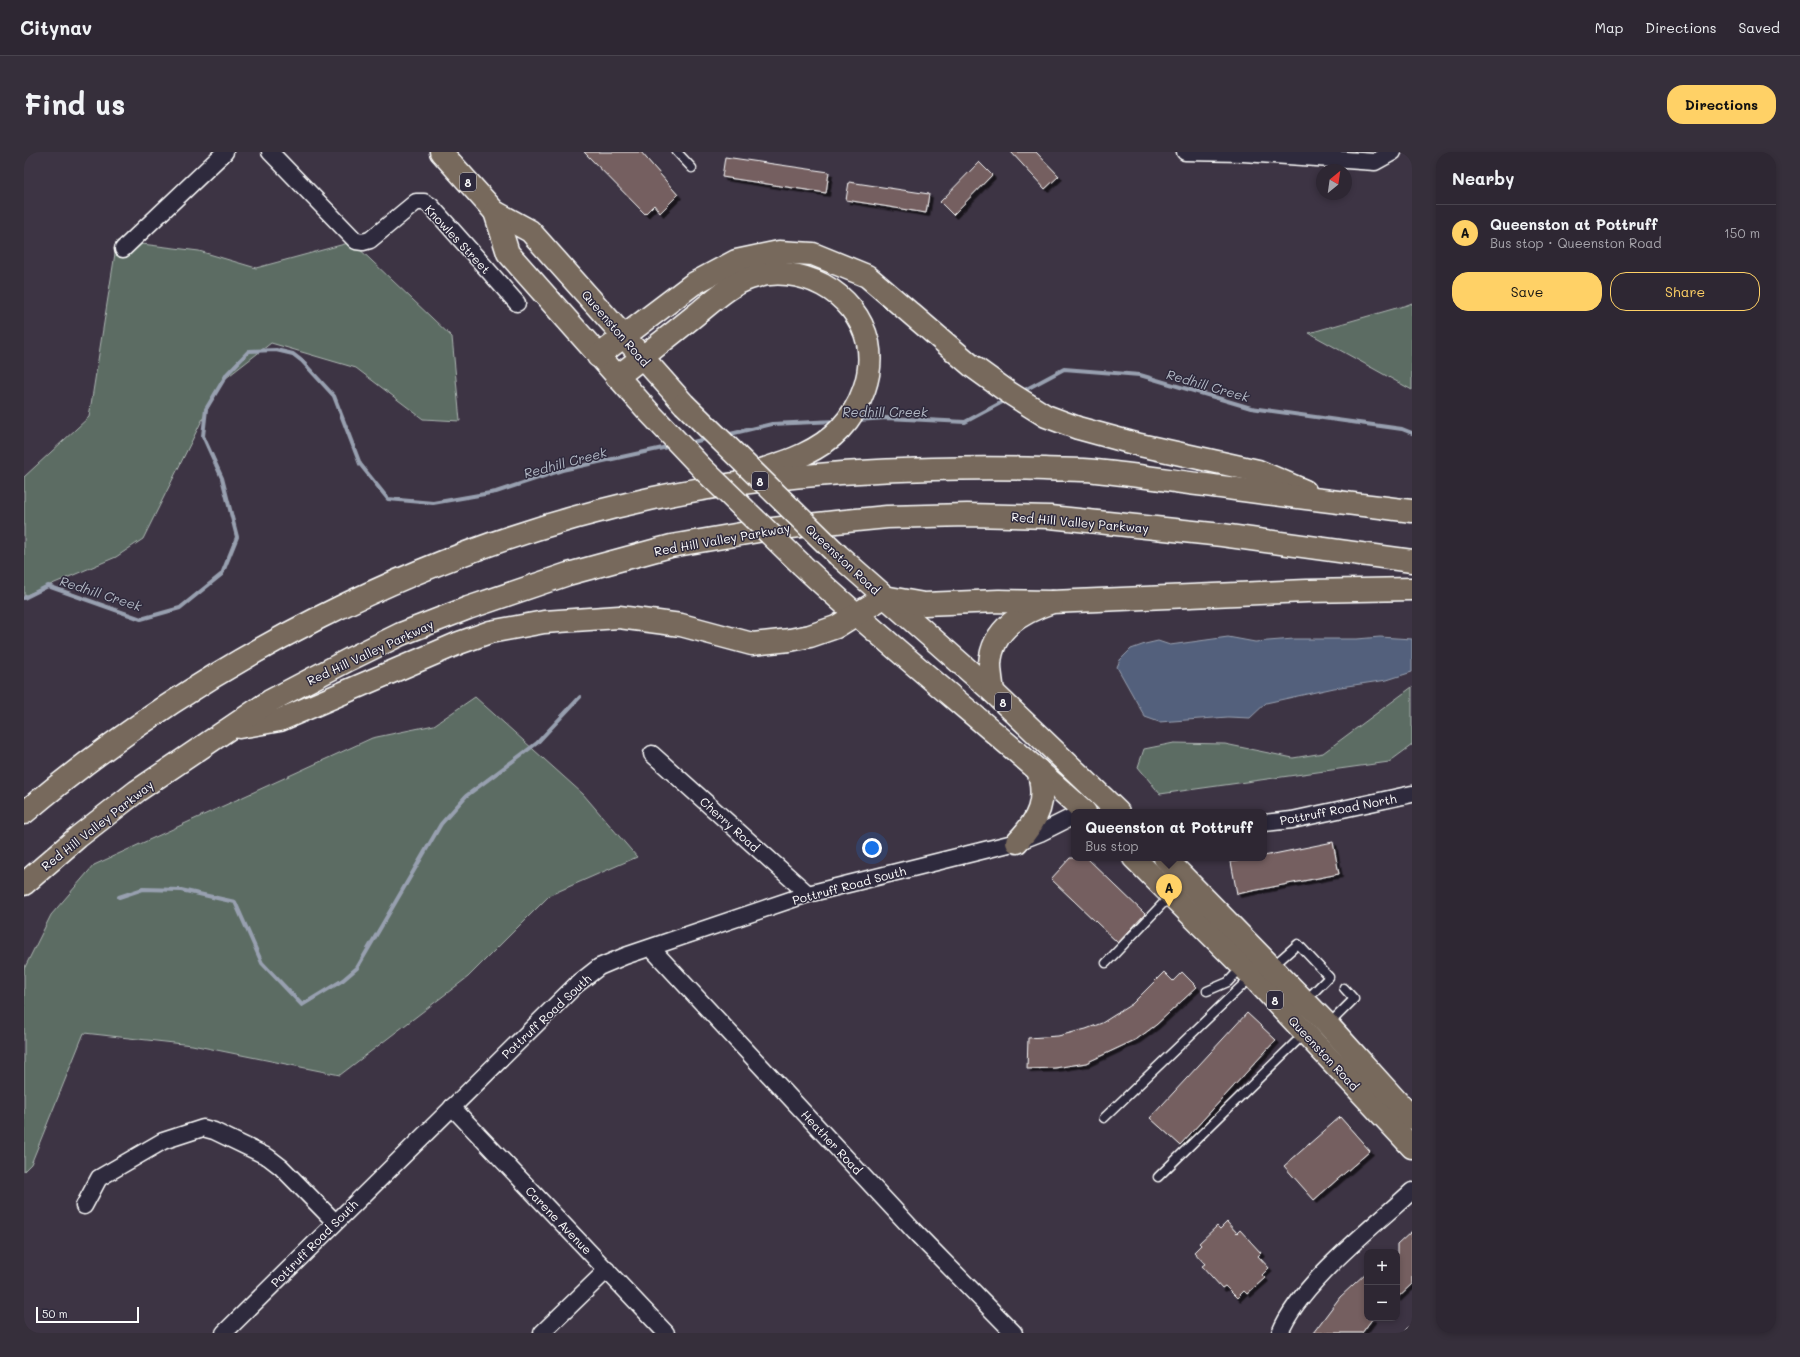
<!DOCTYPE html>
<html lang="en">
<head>
<meta charset="utf-8">
<style>
	body { margin:0; font-family:Mali,sans-serif; background:#362f3b; color:#f1f3f6 }
	.controls { position:absolute; right:12px; bottom:12px; display:grid; overflow:hidden; border-radius:8px; box-shadow:0 2px 6px #0003 }
	.controls button { width:36px; height:36px; display:grid; place-items:center; padding:0; border:0; border-bottom:1px solid #49444e; background:#2e2733; color:#f1f3f6; font:20px sans-serif }
	.compass { position:absolute; left:1292px; top:12px; width:36px; height:36px; border-radius:50%; background:#2e2733; box-shadow:0 2px 6px #0003; rotate:29deg }
	.scale { position:absolute; left:12px; bottom:10px; width:103px; box-sizing:border-box; padding-left:4px; border:2px solid #fff; border-top:0; font-size:11px; line-height:14px; white-space:nowrap; color:#fff; -webkit-text-stroke:3px #2f2a3d; paint-order:stroke }
	.you { position:absolute; left:848px; top:696px; width:14px; height:14px; margin:-10px; border:3px solid #fff; border-radius:50%; background:#1a73e8; box-shadow:0 0 0 6px #1a73e833 }
	.badge { display:grid; place-items:center; width:26px; height:26px; border-radius:50%; background:#ffd166; color:#111; font-size:13px; font-weight:700 }
	.pin { position:absolute; translate:-50% -33px; filter:drop-shadow(0 1px 2px #0008) }
	.pin::after { content:''; position:absolute; top:21px; width:14px; height:12px; background:inherit; clip-path:polygon(0 0,100% 0,50% 100%) }
	.popup { position:absolute; left:1047px; top:657px; width:196px; height:52px; box-sizing:border-box; display:grid; place-content:center; border-radius:8px; background:#2e2733; filter:drop-shadow(0 1px 3px #0005); font-size:13px; white-space:nowrap; color:#a7a5ac }
	.popup b { font-size:15px; color:#f1f3f6 }
	.popup::after { content:''; position:absolute; left:50%; top:100%; margin-left:-8px; border:8px solid transparent; border-top-color:#2e2733 }
	.list { margin:0; padding:0; list-style:none }
	h2 { display:flex; justify-content:space-between; align-items:center; height:52px; margin:0; padding:0 16px; font-size:17px }
	h2 small { font-size:13px; font-weight:400; color:#a7a5ac }
	.list li { display:grid; grid-template-columns:26px 1fr auto; gap:12px; align-items:center; box-sizing:border-box; height:56px; padding:0 16px; border-top:1px solid #49444e }
	.list b { display:block; font-size:15px; white-space:nowrap }
	.list p { margin:0; font-size:13px; white-space:nowrap; color:#a7a5ac }
	.list em { font-size:13px; font-style:normal; color:#a7a5ac }
	.actions { display:flex; gap:8px; padding:12px 16px }
	.actions a { flex:1; padding:9px 0; border:1px solid #ffd166; border-radius:16px; text-align:center; font-size:14px; color:#ffd166 }
	.actions .main { background:#ffd166; color:#111 }
	.map { position:relative; flex:none; width:1388px; height:1181px; overflow:hidden; border-radius:16px }
	header { display:flex; align-items:center; gap:24px; box-sizing:border-box; height:56px; padding:0 20px; background:#2e2733; border-bottom:1px solid #49444e }
	header strong { font-size:19px }
	nav { display:flex; gap:22px; margin-inline-start:auto; font-size:14px }
	.intro { display:flex; align-items:center; justify-content:space-between; box-sizing:border-box; height:96px; padding:0 24px }
	h1 { margin:0; font-size:28px }
	.button { padding:10px 18px; border-radius:16px; background:#ffd166; color:#111; font-size:14px; font-weight:700 }
	main { display:flex; gap:24px; padding:0 24px }
	aside { flex:1; background:#2e2733; border-radius:16px; box-shadow:0 2px 6px #0003 }
	.map>svg:first-child { display:block }
	.green { fill:#5b6c64; stroke:#adb6b2 }
	.water { fill:#53617c; stroke:#98a0b0 }
	.lines { fill:none; stroke-linecap:round; stroke-linejoin:round }
	.stream { stroke:#98a0b0; stroke-width:4 }
	.building { fill:#745e61; stroke:#fff; filter:url(#shadow) }
	.lane-casing { stroke:#fff; stroke-width:11 }
	.street-casing { stroke:#fff; stroke-width:19 }
	.primary-casing { stroke:#fff; stroke-width:25 }
	.highway-casing { stroke:#fff; stroke-width:25 }
	.lane { stroke:#2f2a3d; stroke-width:8 }
	.street { stroke:#2f2a3d; stroke-width:16 }
	.primary { stroke:#77695c; stroke-width:22 }
	.highway { stroke:#77695c; stroke-width:22 }
	.primary-bridge-casing { stroke:#fff; stroke-width:25; stroke-linecap:butt }
	.primary-bridge { stroke:#77695c; stroke-width:22 }
	.labels { text-anchor:middle; dominant-baseline:central; stroke-width:3; stroke-linejoin:round; paint-order:stroke }
	.shield { fill:#2f2a3d; stroke:#c1bfc5; stroke-width:1 }
	.shield-label { font-size:11px; font-weight:bold; fill:#fff }
	.street-label { font-size:12px; fill:#fff; stroke:#2f2a3d }
	.water-label { font-size:13px; font-style:italic; fill:#b2b8c4; stroke:#2f2a3d }
</style>
</head>
<body>
<header>
<strong>Citynav</strong>
<nav><a>Map</a><a>Directions</a><a>Saved</a></nav>
</header>
<div class="intro"><h1>Find us</h1><a class="button">Directions</a></div>
<main>
<div class="map">
<svg width="1388" height="1181" viewBox="0 0 1388 1181">
	<defs>
		<filter id="shadow"><feDropShadow dx="3.5" dy="3.5" stdDeviation="0" flood-color="#0009"/></filter>
	</defs>
	<rect width="100%" height="100%" fill="#3d3444"/>
	<filter id="ink" filterUnits="userSpaceOnUse"><feTurbulence type="fractalNoise" baseFrequency=".025" numOctaves="2"/><feDisplacementMap in="SourceGraphic" scale="8" xChannelSelector="R" yChannelSelector="G"/><feConvolveMatrix kernelMatrix="1 2 1 2 8 2 1 2 1" color-interpolation-filters="sRGB"/></filter>
	<g filter="url(#ink)">
		<g class="green">
			<path d="M93,89l82,10 57,17 96,-26 100,95 8,84 -37,-2 -67,-51 -85,-25 -50,39 -78,157 -27,18 -92,39v-119l65,-60z"/>
			<path d="M1388,151v87l-103,-57 98,-28z"/>
			<path d="M1388,535v58l-23,17 -229,32 -22,-27 6,-18 30,-6 51,1 68,14 30,-5z"/>
			<path d="M451,545l108,97 54,63 -87,38 -82,82 -128,98 -148,-30 -108,-12 -53,131 -7,7v-202l27,-54 43,-50 278,-127 62,-13z"/>
		</g>
		<path class="water" d="M1204,485l27,5 39,-3h63l23,-2 32,2v33l-25,8 -53,8 -68,15 -16,15 -22,-1 -69,5 -14,-5 -28,-50 3,-7 11,-11 14,-5 13,-3 12,4z"/>
		<g class="lines">
			<g class="stream">
				<path d="M997,240l43,-23 76,6 111,33 151,21 10,4"/>
				<path d="M833,268l30,-2 78,4 43,-23"/>
				<path d="M702,283l46,-11 64,-3"/>
				<path d="M665,291l20,-5"/>
				<path d="M0,446l24,-12 93,33 39,-11 42,-34 15,-37 -15,-59 -19,-42 3,-27 21,-35 22,-23 27,-1 17,4 9,7 32,35 26,68 28,35 45,4 63,-11 66,-22 110,-24"/>
				<path d="M95,745l24,-8 38,1 54,12 27,61 40,42 41,-25 14,-12 84,-144 25,-28 71,-53 43,-46"/>
			</g>
		</g>
		<g class="building">
			<path d="M560,0h57l37,43 -18,18 -6,-8 -9,9z"/>
			<path d="M987,0h25l23,24 -14,13z"/>
			<path d="M701,5l104,15 -3,21 -104,-16z"/>
			<path d="M955,10l13,13 -39,40 -13,-13z"/>
			<path d="M825,30l80,12 -3,19 -80,-13z"/>
			<path d="M1309,690l6,32 -102,20 -6,-32 22,-4h11v-2z"/>
			<path d="M1046,706h17l58,56 -27,29 -67,-64z"/>
			<path d="M1140,820l9,9 9,-9 15,15 -41,38 -19,14 -51,24 -31,5 -28,1 1,-31 30,-2 28,-7 16,-6 30,-19z"/>
			<path d="M1223,861l29,27 -96,105 -30,-27z"/>
			<path d="M1316,965l30,34 -56,49 -30,-34z"/>
			<path d="M1203,1070l10,11 3,-3 21,23 -3,3 11,12 -7,7 3,3 -18,16 -3,-3 -7,7 -12,-12 -3,2 -20,-22 3,-2 -11,-12 7,-7 -2,-2 18,-17 3,3z"/>
			<path d="M1388,1079v53l-15,14v-53z"/>
			<path d="M1343,1120v46h6l-11,15h-49l27,-36z"/>
		</g>
		<g class="lines">
			<defs>
				<g id="lane">
					<path d="M653,0l15,16"/>
					<path d="M1082,811l65,-68"/>
					<path d="M1249,814l25,-22 31,33 -24,24"/>
					<path d="M1183,839l21,-9 14,-15"/>
					<path d="M1304,873l26,-26 -10,-11"/>
					<path d="M1080,966l147,-141"/>
					<path d="M1134,1025l147,-144"/>
					<path d="M1386,1181l2,-2"/>
				</g>
				<g id="street">
					<path d="M246,0l86,89 7,1 7,-2 46,-38h8l7,4 86,97"/>
					<path d="M1161,0l58,1 132,9 18,-10"/>
					<path d="M99,97l102,-97"/>
					<path d="M628,602l156,140"/>
					<path d="M1240,671l28,-3 120,-26"/>
					<path d="M627,796l264,284 99,101"/>
					<path d="M428,955l214,226"/>
					<path d="M60,1054l15,-28 64,-37 40,-13 11,3 54,26 13,10 54,55"/>
					<path d="M200,1181l352,-348 23,-18 26,-11 183,-62 209,-52 23,-9 34,-17"/>
					<path d="M518,1181l65,-63"/>
					<path d="M1256,1181c20,-50 92,-105 132,-142"/>
				</g>
				<g id="primary">
					<path d="M417,0l54,60 35,19 154,173"/>
					<path d="M471,60l13,41 140,158 56,59"/>
					<path d="M814,403l155,137 125,120"/>
					<path d="M778,413c91,86 190,162 283,247"/>
					<path d="M993,690c22,-23 30,-41 21,-72"/>
					<path d="M1110,706l118,118 160,171"/>
					<path d="M1141,706l163,167 84,93"/>
				</g>
				<g id="highway">
					<path d="M574,204l95,-72 43,-23 43,-9 34,2 54,22 105,90 36,26 38,24 32,12 62,17 118,26 47,20"/>
					<path d="M593,225c27,-21 54,-42 81,-64 15,-12 33,-29 52,-35 49,-16 106,13 118,65 6,31 -7,64 -28,86 -24,26 -61,35 -94,46"/>
					<path d="M969,540c-1,-9 -3,-19 -3,-28 2,-36 33,-52 62,-62l255,-11 105,-2"/>
					<path d="M215,575l41,-7 179,-77 31,-11 54,-10 75,-5 62,8 71,19 38,-4 20,-4 26,-9 48,-30 40,7 75,-3 53,1"/>
					<path d="M0,661c179,-151 400,-266 630,-315 90,-19 187,-27 279,-29 37,-1 74,-1 111,0 17,1 35,0 52,2 42,4 83,11 125,16 64,9 127,16 191,24"/>
					<path d="M0,732l54,-47 59,-46 133,-90 80,-42 51,-25 67,-26 100,-34 103,-28 93,-16 72,-8 51,-5 80,-2 83,2 172,18 190,26"/>
				</g>
			</defs>
			<use href="#lane" class="lane-casing"/>
			<use href="#street" class="street-casing"/>
			<use href="#primary" class="primary-casing"/>
			<use href="#highway" class="highway-casing"/>
			<use href="#lane" class="lane"/>
			<use href="#street" class="street"/>
			<use href="#primary" class="primary"/>
			<use href="#highway" class="highway"/>
			<defs>
				<g id="primary-bridge">
					<path d="M660,252l154,151"/>
					<path d="M680,318l98,95"/>
				</g>
			</defs>
			<use href="#primary-bridge" class="primary-bridge-casing"/>
			<use href="#primary-bridge" class="primary-bridge"/>
		</g>
	</g>
	<g class="labels">
		<g class="shield">
			<rect x="436" y="21" width="16" height="18" rx="3"/>
			<rect x="728" y="320" width="16" height="18" rx="3"/>
			<rect x="971" y="541" width="16" height="18" rx="3"/>
			<rect x="1243" y="839" width="16" height="18" rx="3"/>
		</g>
		<g class="shield-label">
			<text x="444" y="30">8</text>
			<text x="736" y="329">8</text>
			<text x="979" y="550">8</text>
			<text x="1251" y="848">8</text>
		</g>
		<g class="street-label">
			<text transform="translate(434 87) rotate(47)">Knowles Street</text>
			<text transform="translate(592 176) rotate(49)">Queenston Road</text>
			<text transform="translate(1056 370) rotate(5)">Red Hill Valley Parkway</text>
			<text transform="translate(698 387) rotate(-10)">Red Hill Valley Parkway</text>
			<text transform="translate(819 407) rotate(43)">Queenston Road</text>
			<text transform="translate(346 500) rotate(-25)">Red Hill Valley Parkway</text>
			<text transform="translate(1314 657) rotate(-11)">Pottruff Road North</text>
			<text transform="translate(706 672) rotate(42)">Cherry Road</text>
			<text transform="translate(73 673) rotate(-38)">Red Hill Valley Parkway</text>
			<text transform="translate(825 733) rotate(-15)">Pottruff Road South</text>
			<text transform="translate(522 864) rotate(-43)">Pottruff Road South</text>
			<text transform="translate(1300 901) rotate(47)">Queenston Road</text>
			<text transform="translate(808 990) rotate(47)">Heather Road</text>
			<text transform="translate(535 1068) rotate(46)">Carene Avenue</text>
			<text transform="translate(290 1091) rotate(-45)">Pottruff Road South</text>
		</g>
		<g class="water-label">
			<text transform="translate(1184 233) rotate(16)">Redhill Creek</text>
			<text x="861" y="259">Redhill Creek</text>
			<text transform="translate(541 310) rotate(-15)">Redhill Creek</text>
			<text transform="translate(77 441) rotate(18)">Redhill Creek</text>
		</g>
	</g>
</svg>
<div class="controls">
<button>+</button>
<button>−</button>
</div>
<svg class="compass" viewBox="-18 -18 36 36"><path d="M0-13l5 13h-10z" fill="#e53935"/><path d="M0 13l5-13h-10z" fill="#a7a5ac"/></svg>
<div class="scale">50 m</div>
<div class="you"></div>
<div class="pin badge" style="left:1145px;top:755px">A</div>
<div class="popup"><b>Queenston at Pottruff</b>Bus stop</div>
</div>
<aside>
<h2>Nearby<small></small></h2>
<ul class="list">
<li><span class="badge">A</span><div><b>Queenston at Pottruff</b><p>Bus stop · Queenston Road</p></div><em>150 m</em></li>
</ul>
<div class="actions"><a class="main">Save</a><a>Share</a></div>
</aside>
</main>
</body>
</html>
